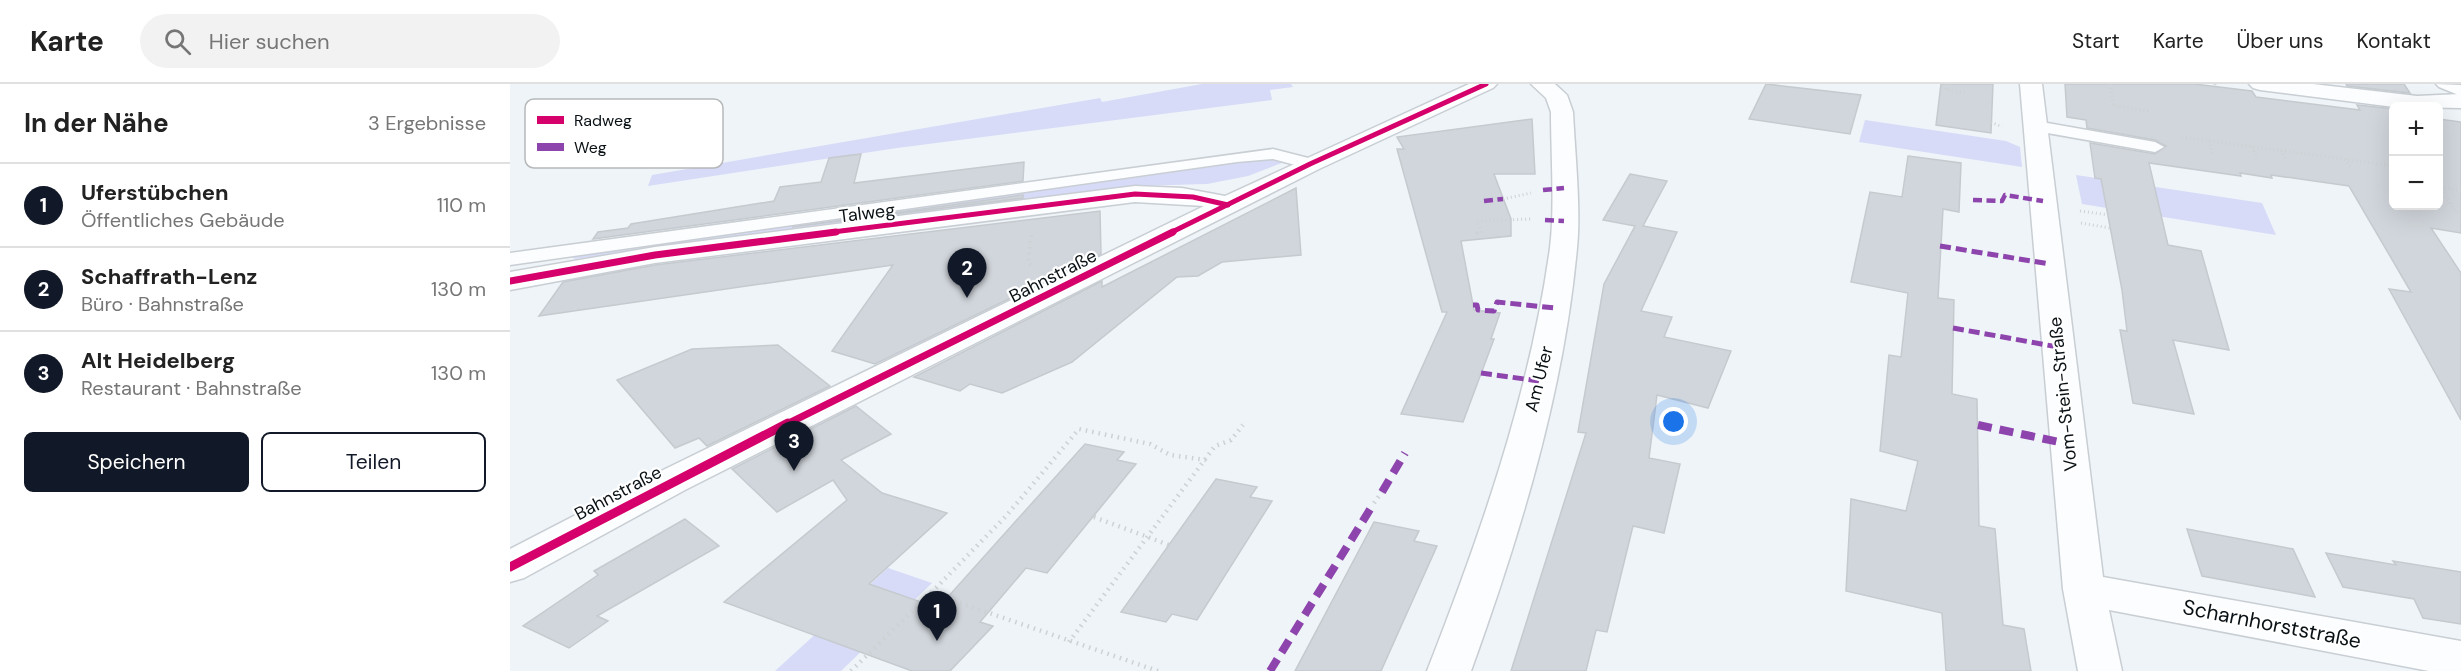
<!DOCTYPE html>
<html lang="de">
<head>
<meta charset="utf-8">
<style>
	body { margin:0; font-family:"DM Sans",sans-serif; background:#f2f2f2; color:#222 }
	.controls { position:absolute; right:18px; top:18px; display:grid; overflow:hidden; border-radius:9px; box-shadow:0 6px 24px #0002 }
	.controls button { width:54px; height:54px; display:grid; place-items:center; padding:0; border:0; border-bottom:2px solid #e0e0e0; background:#fff; color:#222; font:30px sans-serif }
	.you { position:absolute; left:1164px; top:338px; width:21px; height:21px; margin:-15px; border:4px solid #fff; border-radius:50%; background:#1a73e8; box-shadow:0 0 0 9px #1a73e833 }
	.badge { display:grid; place-items:center; width:39px; height:39px; border-radius:50%; background:#111827; color:#fff; font-size:20px; font-weight:700 }
	.pin { position:absolute; translate:-50% -50px; filter:drop-shadow(0 2px 3px #0008) }
	.pin::after { content:''; position:absolute; top:32px; width:21px; height:18px; background:inherit; clip-path:polygon(0 0,100% 0,50% 100%) }
	.list { margin:0; padding:0; list-style:none }
	h2 { display:flex; justify-content:space-between; align-items:center; height:78px; margin:0; padding:0 24px; font-size:26px }
	h2 small { font-size:20px; font-weight:400; color:#767676 }
	.list li { display:grid; grid-template-columns:39px 1fr auto; gap:18px; align-items:center; box-sizing:border-box; height:84px; padding:0 24px; border-top:2px solid #e0e0e0 }
	.list b { display:block; font-size:22px; white-space:nowrap }
	.list p { margin:0; font-size:20px; white-space:nowrap; color:#767676 }
	.list em { font-size:20px; font-style:normal; color:#767676 }
	.actions { display:flex; gap:12px; padding:18px 24px }
	.actions a { flex:1; padding:14px 0; border:2px solid #111827; border-radius:9px; text-align:center; font-size:21px; color:#111827 }
	.actions .main { background:#111827; color:#fff }
	.icon { flex:none; width:33px; height:33px; fill:none; stroke:currentColor; stroke-width:2; stroke-linecap:round; stroke-linejoin:round }
	.map { position:relative; flex:none; width:1951px; height:587px; overflow:hidden }
	header { display:flex; align-items:center; gap:36px; box-sizing:border-box; height:84px; padding:0 30px; background:#fff; border-bottom:2px solid #e0e0e0 }
	header strong { font-size:28px }
	nav { display:flex; gap:33px; margin-inline-start:auto; font-size:21px }
	.search { width:420px; height:54px; background:#f2f2f2; display:flex; align-items:center; gap:15px; box-sizing:border-box; padding:0 21px; border-radius:33px; color:#767676; font-size:22px }
	main { display:flex }
	aside { flex:1; background:#fff }
	.map>svg:first-child { display:block }
	.green { fill:#d7dbf8 }
	.building { fill:#d1d6dc; stroke:#c5cacf; stroke-width:1.5 }
	.lines { fill:none; stroke-linecap:round; stroke-linejoin:round }
	.lane-casing { stroke:#c8ced3; stroke-width:3 }
	.street-casing { stroke:#c8ced3; stroke-width:3 }
	.path-far2 { stroke:#ced1d3; stroke-width:3; stroke-dasharray:1 3; stroke-linecap:butt }
	.path-far1 { stroke:#ced1d3; stroke-width:4; stroke-dasharray:1.5 4.5; stroke-linecap:butt }
	.path { stroke:#ced1d3; stroke-width:4.5; stroke-dasharray:1.5 5; stroke-linecap:butt }
	.lane { fill:#fcfdfe; fill-rule:evenodd }
	.street { fill:#fcfdfe; fill-rule:evenodd }
	.quiet-far2 { stroke:#8e44ad; stroke-width:4.5; stroke-dasharray:9 4.5; stroke-linecap:butt }
	.quiet-far1 { stroke:#8e44ad; stroke-width:5; stroke-dasharray:11 5; stroke-linecap:butt }
	.quiet { stroke:#8e44ad; stroke-width:8; stroke-dasharray:14 8; stroke-linecap:butt }
	.cycleway-far2-casing { stroke:#fff; stroke-width:8 }
	.cycleway-far1-casing { stroke:#fff; stroke-width:10 }
	.cycleway-casing { stroke:#fff; stroke-width:13 }
	.cycleway-far2 { stroke:#d6006c; stroke-width:5 }
	.cycleway-far1 { stroke:#d6006c; stroke-width:7 }
	.cycleway { stroke:#d6006c; stroke-width:9 }
	.labels { text-anchor:middle; dominant-baseline:central; stroke-width:4.5; stroke-linejoin:round; paint-order:stroke }
	.street-label { font-size:18px; fill:#0a1115; stroke:#fff }
	.near-street-label { font-size:21px; fill:#0a1115; stroke:#fff }
	.key { fill:#fff; stroke:#b6b8b9; stroke-width:1.5 }
	.key-label { font-size:16px; fill:#0a1115 }
</style>
</head>
<body>
<header>
<strong>Karte</strong>
<div class="search"><svg class="icon" aria-label="search" viewBox="0 0 24 24"><circle cx="10" cy="10" r="6"/><path d="M15 15l6 6"/></svg>Hier suchen</div>
<nav><a>Start</a><a>Karte</a><a>Über uns</a><a>Kontakt</a></nav>
</header>
<main>
<aside>
<h2>In der Nähe<small>3 Ergebnisse</small></h2>
<ul class="list">
<li><span class="badge">1</span><div><b>Uferstübchen</b><p>Öffentliches Gebäude</p></div><em>110 m</em></li>
<li><span class="badge">2</span><div><b>Schaffrath-Lenz</b><p>Büro · Bahnstraße</p></div><em>130 m</em></li>
<li><span class="badge">3</span><div><b>Alt Heidelberg</b><p>Restaurant · Bahnstraße</p></div><em>130 m</em></li>
</ul>
<div class="actions"><a class="main">Speichern</a><a>Teilen</a></div>
</aside>
<div class="map">
<svg width="1951" height="587" viewBox="0 0 1951 587">
	<rect width="100%" height="100%" fill="#eef4f8"/>
	<g class="green">
		<path d="M692,0h89l2,3 -23,3 2,10 -375,48 -249,38 4,-11 448,-77 2,4z"/>
		<path d="M1355,36l141,21 14,6 2,20 -163,-25z"/>
		<path d="M754,75l20,3 -36,14 -41,8 -74,2 -558,73 -6,-5 45,-3z"/>
		<path d="M1566,91l186,28 14,32 -194,-31z"/>
		<path d="M378,484l44,15 -91,88h-66z"/>
	</g>
	<g class="building">
		<path d="M1256,0l95,11 -11,39 -101,-15z"/>
		<path d="M1431,0h52l-2,49 -55,-8z"/>
		<path d="M1555,0h129l58,7 4,6 104,13 -3,-5 37,4v97h45v-87l22,3v111l-30,-5 30,45v147l-72,-131 22,3 -62,-106 -78,-11 1,3 -32,-5 1,3 -92,-13 19,82 33,6 28,99 -56,-10 21,74 -61,-11 -13,-73 7,1 -5,-41 -21,-111 -6,-1 -5,-35 65,11 11,-8 -11,-6 -68,-12 -1,-8 -19,-3z"/>
		<path d="M1836,0h58l6,9 -63,-7z"/>
		<path d="M1022,35l3,55h-41l17,45v17l-50,5 13,69 26,3 -9,26h3l-31,83 -62,-8 46,-102h-5l-45,-163h7l-7,-12z"/>
		<path d="M351,70l-7,29 170,-21 -1,19 -430,58 5,-7 30,-4 3,-4 143,-23 6,-14 41,-5 8,-24z"/>
		<path d="M1398,72l53,7 -2,49 -16,-3 -5,89 16,2 -2,94 25,5 2,127 16,3 8,96 21,4 7,42h-85l-4,-58 -96,-22 5,-92 55,12 12,-50 -38,-10 9,-96 12,2 7,-64 -57,-11 19,-90 32,5z"/>
		<path d="M1120,90l37,7 -24,45 34,6 -36,79 31,6 -8,20 67,14 -23,57 -51,-13 -8,63 31,6 -16,69 -31,-7 -26,106 -11,-2 -10,41h-75l75,-238 -8,-1 26,-148 31,-58 -32,-6z"/>
		<path d="M786,104l5,67 -79,7 -24,14 -21,1 -105,85 -70,31 -32,-9 -10,7 -46,-14 188,-96v6z"/>
		<path d="M513,111v3l-231,29z"/>
		<path d="M590,127l1,43 -226,110 -43,-13 61,-86 -354,51 24,-34 92,-17z"/>
		<path d="M268,261l52,41 -123,60 -8,-8 -24,10 -58,-68 75,-31z"/>
		<path d="M346,322l35,28 -50,26 41,33 65,20 -78,71 69,24 147,-164 39,8 -7,8 19,4 -89,109 -21,-5 -46,54 13,4 -43,45h-38l-188,-69 123,-102 -14,-20 -56,32 -45,-43z"/>
		<path d="M706,395l41,8 -7,10 22,4 -75,119 -25,-6 -6,8 -45,-10z"/>
		<path d="M175,435l34,27 -122,70 11,5 -39,27 -46,-22 75,-51 -4,-4z"/>
		<path d="M864,438l45,9 -5,10 23,5 -56,125h-86z"/>
		<path d="M1677,445l106,20 22,48 -113,-21z"/>
		<path d="M1816,469l70,12 -3,-4 68,11v52l-38,-6 -9,-19 -71,-12z"/>
	</g>
	<g class="lines">
		<defs>
			<g id="lane">
				<path d="M1926,0l25,1v11l-22,-9z"/>
				<path d="M1526,37l119,21 9,5 -9,5 -125,-22 -2,-4z"/>
				<path d="M763,65l43,11 3,4 -9,5 -37,-10 -36,3 -727,103v-12z"/>
			</g>
			<g id="street">
				<path d="M959,0h28l-4,4 -174,81 -634,321 -161,88 -14,4v-33l149,-77 545,-266 -69,-4 -480,61 -145,27v-18l145,-25 480,-61 47,2 43,8z"/>
				<path d="M1021,0h24l12,11 6,17c2,42 8,96 4,136 -13,144 -57,287 -106,423h-44c53,-135 103,-278 123,-423 5,-40 1,-94 1,-136l-5,-14z"/>
				<path d="M1510,0h22l61,493 358,64v30h-32l-320,-61 13,61h-44l-15,-82z"/>
				<path d="M1739,0h64l104,12 44,-2v14l-67,-1 -134,-17 -7,-2z"/>
			</g>
		</defs>
		<use href="#lane" class="lane-casing"/>
		<use href="#street" class="street-casing"/>
		<g class="path-far2">
			<path d="M1437,0l-1,6 19,3"/>
			<path d="M1600,0l4,22 37,5"/>
			<path d="M1705,0l1,3"/>
			<path d="M1481,38l11,5"/>
			<path d="M1672,53l212,29"/>
			<path d="M1699,57l4,13"/>
			<path d="M1742,63l5,11"/>
			<path d="M1771,66l4,9"/>
			<path d="M1835,75l6,9"/>
			<path d="M1951,107l-21,-4 16,25 5,2"/>
			<path d="M993,115l28,-6"/>
			<path d="M1923,122l3,5"/>
			<path d="M1570,127l29,4"/>
			<path d="M1571,139l29,5"/>
			<path d="M967,149l4,-1 -4,-11 54,-2"/>
		</g>
		<g class="path-far1">
			<path d="M966,150l5,-2"/>
			<path d="M521,151l-3,28 6,4"/>
		</g>
		<g class="path">
			<path d="M864,419l8,-11"/>
			<path d="M584,433l75,28"/>
			<path d="M559,558l146,-196 16,-6 12,-15"/>
			<path d="M341,587l80,-78"/>
			<path d="M648,587l-227,-78 76,-78 72,-86 71,15 20,11 36,5"/>
		</g>
		<use href="#lane" class="lane"/>
		<use href="#street" class="street"/>
		<g class="quiet-far2">
			<path d="M1033,106l21,-2"/>
			<path d="M1463,116l29,1 3,-6 38,6"/>
			<path d="M974,117l19,-2"/>
			<path d="M1035,136l19,1"/>
		</g>
		<g class="quiet-far1">
			<path d="M1430,162l110,18"/>
			<path d="M963,221h4l1,5 16,1 3,-9 58,6"/>
			<path d="M1443,244l105,19"/>
			<path d="M971,289l58,8"/>
		</g>
		<g class="quiet">
			<path d="M1468,341l91,19"/>
			<path d="M872,408l23,-39"/>
			<path d="M760,587l104,-168"/>
		</g>
		<defs>
			<g id="cycleway-far2">
				<path d="M315,149l310,-39 58,3 35,8"/>
				<path d="M660,149l140,-69 176,-80"/>
			</g>
			<g id="cycleway-far1">
				<path d="M0,197l145,-26 181,-23"/>
				<path d="M275,341l388,-193"/>
			</g>
			<path id="cycleway" d="M0,483l278,-144"/>
		</defs>
		<use href="#cycleway-far2" class="cycleway-far2-casing"/>
		<use href="#cycleway-far1" class="cycleway-far1-casing"/>
		<use href="#cycleway" class="cycleway-casing"/>
		<use href="#cycleway-far2" class="cycleway-far2"/>
		<use href="#cycleway-far1" class="cycleway-far1"/>
		<use href="#cycleway" class="cycleway"/>
	</g>
	<g class="labels">
		<g class="street-label">
			<text transform="translate(357 129) rotate(-7)">Talweg</text>
			<text transform="translate(543 192) rotate(-27)">Bahnstraße</text>
			<text transform="translate(1029 295) rotate(-76)">Am Ufer</text>
			<text transform="translate(1553 310) rotate(-96)">Vom-Stein-Straße</text>
			<text transform="translate(108 409) rotate(-28)">Bahnstraße</text>
		</g>
		<g class="near-street-label">
			<text transform="translate(1762 540) rotate(11)">Scharnhorststraße</text>
		</g>
	</g>
	<rect x="15" y="15" width="198" height="69" rx="9" class="key"/>
	<rect x="27" y="32" width="27" height="8" fill="#d6006c"/>
	<rect x="27" y="59" width="27" height="8" fill="#8e44ad"/>
	<g class="key-label">
		<text x="64" y="42">Radweg</text>
		<text x="64" y="69">Weg</text>
	</g>
</svg>
<div class="controls">
<button>+</button>
<button>−</button>
</div>
<div class="you"></div>
<div class="pin badge" style="left:427px;top:557px">1</div>
<div class="pin badge" style="left:457px;top:214px">2</div>
<div class="pin badge" style="left:284px;top:387px">3</div>
</div>
</main>
</body>
</html>
